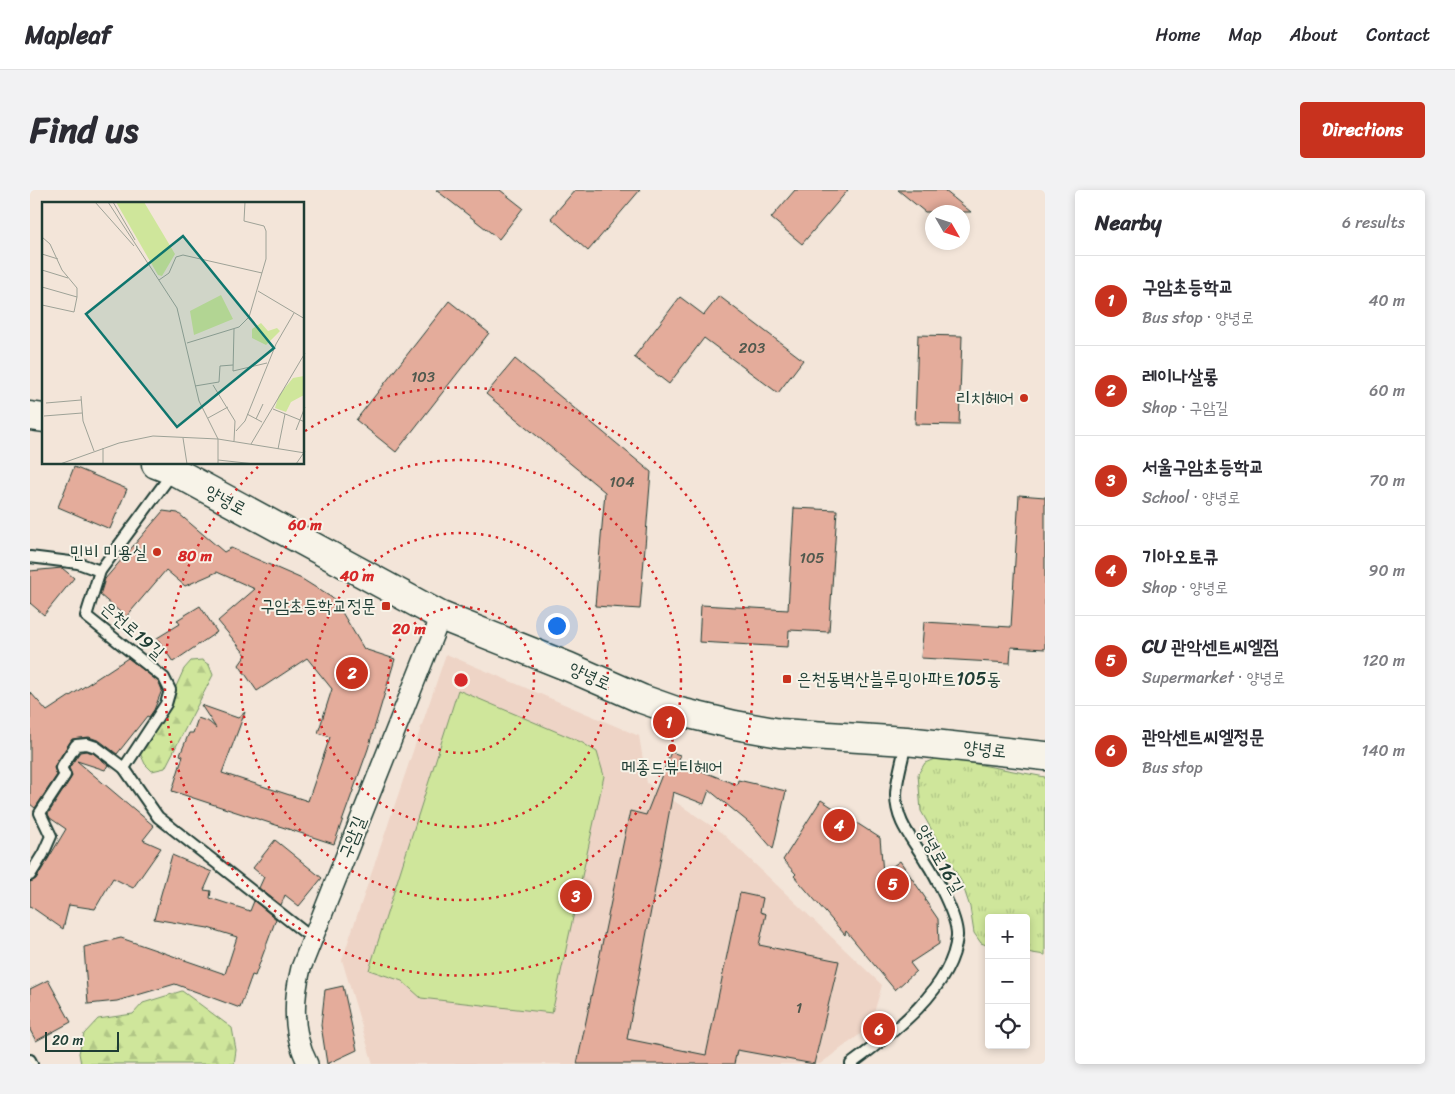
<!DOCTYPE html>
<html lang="en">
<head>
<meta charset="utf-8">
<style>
	body { margin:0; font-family:Sriracha,"Poor Story",sans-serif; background:#f2f2f3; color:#2b2b33 }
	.controls { position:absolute; right:15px; bottom:15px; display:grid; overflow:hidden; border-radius:5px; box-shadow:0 2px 8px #0003 }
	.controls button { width:45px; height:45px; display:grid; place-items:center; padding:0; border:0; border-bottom:1px solid #e1e1e2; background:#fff; color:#2b2b33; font:25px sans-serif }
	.compass { position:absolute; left:895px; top:15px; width:45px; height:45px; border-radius:50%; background:#fff; box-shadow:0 2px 8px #0003; rotate:129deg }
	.scale { position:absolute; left:15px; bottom:12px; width:74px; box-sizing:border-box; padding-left:5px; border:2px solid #1f3d34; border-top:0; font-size:14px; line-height:18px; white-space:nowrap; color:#1f3d34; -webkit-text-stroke:4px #f7f3e8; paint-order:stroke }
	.you { position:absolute; left:526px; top:435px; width:18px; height:18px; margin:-12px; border:4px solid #fff; border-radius:50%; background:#1a73e8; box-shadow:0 0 0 8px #1a73e833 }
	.badge { display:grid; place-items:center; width:32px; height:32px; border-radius:50%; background:#c8321e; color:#fff; font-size:16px; font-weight:700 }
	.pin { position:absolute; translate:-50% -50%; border:2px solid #fff; box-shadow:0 1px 5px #0006 }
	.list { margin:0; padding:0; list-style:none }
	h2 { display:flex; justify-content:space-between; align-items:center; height:65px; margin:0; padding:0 20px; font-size:21px }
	h2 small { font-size:16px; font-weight:400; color:#7c7c81 }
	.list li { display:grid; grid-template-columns:32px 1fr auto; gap:15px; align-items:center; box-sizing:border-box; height:90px; padding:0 20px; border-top:1px solid #e1e1e2 }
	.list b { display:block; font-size:19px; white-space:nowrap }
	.list p { margin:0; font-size:16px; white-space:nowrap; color:#7c7c81 }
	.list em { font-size:16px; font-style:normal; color:#7c7c81 }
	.icon { flex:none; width:28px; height:28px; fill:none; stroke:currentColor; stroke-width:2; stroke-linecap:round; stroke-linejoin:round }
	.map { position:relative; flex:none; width:1015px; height:874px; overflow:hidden; border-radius:5px }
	header { display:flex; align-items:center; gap:30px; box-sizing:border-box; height:70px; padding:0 25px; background:#fff; border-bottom:1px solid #e1e1e2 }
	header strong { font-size:24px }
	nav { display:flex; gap:28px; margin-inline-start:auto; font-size:18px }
	.intro { display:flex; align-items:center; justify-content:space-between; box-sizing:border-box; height:120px; padding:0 30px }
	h1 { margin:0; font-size:35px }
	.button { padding:12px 22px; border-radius:5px; background:#c8321e; color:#fff; font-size:18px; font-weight:700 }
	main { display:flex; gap:30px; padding:0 30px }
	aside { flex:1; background:#fff; border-radius:5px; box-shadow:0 2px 8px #0003 }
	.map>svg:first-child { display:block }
	.built { fill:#eed4c6 }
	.forest { fill:url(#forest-firs); stroke:#779268 }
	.park { fill:url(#park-tufts); stroke:#779268 }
	.garden { fill:#cfe69b; stroke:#779268 }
	.building { fill:#e4ac9b; stroke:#1f3d34 }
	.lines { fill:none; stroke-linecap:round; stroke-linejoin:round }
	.service-casing { stroke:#1f3d34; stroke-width:14 }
	.minor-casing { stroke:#1f3d34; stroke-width:22 }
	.secondary-casing { stroke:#1f3d34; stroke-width:31 }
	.service { stroke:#f7f3e8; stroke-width:10 }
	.minor { stroke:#f7f3e8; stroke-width:19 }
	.secondary { stroke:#f7f3e8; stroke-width:28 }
	.ring { fill:none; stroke:#d62828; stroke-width:2.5; stroke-dasharray:2.5 5 }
	.poi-dot { fill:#c8321e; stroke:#f7f3e8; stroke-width:2 }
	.labels { text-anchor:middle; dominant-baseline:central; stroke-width:4; stroke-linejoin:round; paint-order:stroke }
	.number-label { font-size:15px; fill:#50594e }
	.poi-label { font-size:18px; fill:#1f3d34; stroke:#f7f3e8; text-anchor:end }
	.street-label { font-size:18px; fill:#1f3d34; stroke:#f7f3e8 }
	.inset-road { fill:none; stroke:#9ea297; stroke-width:1 }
	.view { fill:#0f766e; fill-opacity:0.15; stroke:#0f766e; stroke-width:2.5 }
	.inset-edge { fill:none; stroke:#1f3d34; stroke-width:2.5 }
	.centre { fill:#d62828; stroke:#f7f3e8; stroke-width:2.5 }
	.ring-label { font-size:15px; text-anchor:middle; font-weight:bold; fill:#d62828; stroke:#f7f3e8; stroke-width:4; stroke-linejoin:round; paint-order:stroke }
</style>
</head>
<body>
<header>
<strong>Mapleaf</strong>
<nav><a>Home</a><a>Map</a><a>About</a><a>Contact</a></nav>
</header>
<div class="intro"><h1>Find us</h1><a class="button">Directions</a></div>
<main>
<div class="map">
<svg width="1015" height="874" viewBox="0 0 1015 874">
	<defs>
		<pattern id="forest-firs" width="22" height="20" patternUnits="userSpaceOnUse" patternTransform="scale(1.25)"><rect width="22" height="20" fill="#cfe69b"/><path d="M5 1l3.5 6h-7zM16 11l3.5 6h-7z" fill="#b1c686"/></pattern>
		<pattern id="park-tufts" width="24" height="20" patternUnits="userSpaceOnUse" patternTransform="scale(1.25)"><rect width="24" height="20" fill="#cfe69b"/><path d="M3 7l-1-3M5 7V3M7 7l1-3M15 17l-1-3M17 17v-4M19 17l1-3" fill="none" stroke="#b1c686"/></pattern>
	</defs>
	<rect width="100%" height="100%" fill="#f3e5d9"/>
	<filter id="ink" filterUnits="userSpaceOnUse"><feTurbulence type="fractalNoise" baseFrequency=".02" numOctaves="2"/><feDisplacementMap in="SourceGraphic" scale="10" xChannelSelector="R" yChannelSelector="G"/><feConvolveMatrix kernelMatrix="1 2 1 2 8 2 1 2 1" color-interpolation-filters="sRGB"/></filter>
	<g filter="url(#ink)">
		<path class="built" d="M416,464l193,82 8,47 75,50 160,152 -12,42 -50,37h-447l-31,-104z"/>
		<g class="forest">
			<path d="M172,470l7,5 4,10 -48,93 -13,3 -7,-7 -5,-11 28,-49 16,-35 7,-8z"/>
			<path d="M152,801l50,37 4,22 -2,14h-153l-2,-11 5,-19 14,-15 35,-5 10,-11z"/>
		</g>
		<path class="park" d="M909,567l106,20v178l-19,-3v-34h-37v28l-8,-3 -7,-10 -4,-26 -8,-24 -41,-72 -3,-37 7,-11z"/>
		<path class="garden" d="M428,500l123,52 16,10 7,24 -52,237 -131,-15 -19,-17 -33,-11z"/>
		<g class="building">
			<path d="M406,0h64l23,18 -24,31z"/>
			<path d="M545,0h65l-52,61 -37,-33z"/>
			<path d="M765,0h53l-46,54 -31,-26z"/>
			<path d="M868,0h46l27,22h-46z"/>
			<path d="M689,106l84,64 -25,33 -74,-55 -35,46 -35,-27 46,-60 24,18z"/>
			<path d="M419,111l40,32 -93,119 -40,-32z"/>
			<path d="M888,145l44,1 -3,89 -44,-1z"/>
			<path d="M485,169l136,113 -11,137 -45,-3 10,-114 -119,-98z"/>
			<path d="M44,277l53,22 -17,40 -52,-22z"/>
			<path d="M989,305l26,2v152l-34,-2 -1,16 -89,-5 3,-36 87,5z"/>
			<path d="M764,318l43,2 -8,122 -40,-2 -1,17 -89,-5 2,-37 87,5z"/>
			<path d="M133,321l15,2 46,39 7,-4 71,31 32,20 30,50 31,10 -27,90 -34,95 -162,-53 11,-35 -3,-1 9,-22h4l5,-15 11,4 7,6 -15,-23 37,13 7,-6 -23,61 86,28 22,-64 -12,-4 14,-44 -25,-31 -50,33 -18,-26 7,-10 -28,-34 37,-32 -38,-17 -32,14 -19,-16 -40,47 -26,-22 5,-16z"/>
			<path d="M32,378l12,10 -30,37 -14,-12v-32z"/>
			<path d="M170,416l17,26 -44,30 -16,-24 23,-14 -3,-4z"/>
			<path d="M98,468l31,24 3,8 -8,20 -5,7 -2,-1 -30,38 -17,-13 -11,-4 -17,2 -17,26 -1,3 3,7 -22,33 -5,-4v-112l17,19z"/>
			<path d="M56,561l7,2 15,12 -3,5 -28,-9 77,65 -11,14 18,8 -28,40 -20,-10 -18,31 -26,-4 -6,24 -33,-23v-24l6,-3 30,-50 -16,-11 -2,-4 23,-36 1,-3 -3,-7 11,-16z"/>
			<path d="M641,562l9,3 -1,7 58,23 1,-5 48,11 -13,58 -20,-23 -44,-36 -5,14 -31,-12 -46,247 79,16 34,-162 23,5 -3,14 6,2 -7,31 80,16 -25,103 -77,-14 -3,14h-157l53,-253 16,4z"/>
			<path d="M791,610l59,38 3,35 17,-12 26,38 -1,1 13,19 1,25 -29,19 6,8 -21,19 -49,-59 -1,4 -51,-59 2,-2 -13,-14z"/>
			<path d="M245,650l47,38 -23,28 -14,-11 -4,10 -22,-17 5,-11 -11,-9z"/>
			<path d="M142,665l40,17 -8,18 7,1 -1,7 40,13 4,-10 22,18 -21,57 -3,-1 -12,33 -65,-24 -58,17 -29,3 -4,-57 37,-9 104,36 12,-37 -29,-9 -54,-9z"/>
			<path d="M18,790l23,42 -35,19 -6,-11v-41z"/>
			<path d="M313,796l14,64 -30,14 -6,-39 4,-35z"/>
		</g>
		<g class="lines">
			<defs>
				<g id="service">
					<path d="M0,367l48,6 22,8"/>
					<path d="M94,578l42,-64 4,-14 -6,-12 -78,-62 14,-45 73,-99"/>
					<path d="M0,685l13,-21 8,-18 -11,-23 25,-38 -4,-7 15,-23 11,-1 9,3 28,21 34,49 146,115 8,3"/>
					<path d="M0,870l2,4"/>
					<path d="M821,874c39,-29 102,-75 106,-128 1,-18 -22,-61 -32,-76 -13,-22 -29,-37 -29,-65 0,-14 7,-37 10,-52"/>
				</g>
				<path id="minor" d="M278,874c-16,-30 -15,-64 -7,-96l140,-352"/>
				<g id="secondary">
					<path d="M0,226l14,2"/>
					<path d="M126,274l18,7 267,145 128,51 73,32 34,12 59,14 45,8 126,8 139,15"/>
				</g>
			</defs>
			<use href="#service" class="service-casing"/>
			<use href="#minor" class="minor-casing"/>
			<use href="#secondary" class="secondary-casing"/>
			<use href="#service" class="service"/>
			<use href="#minor" class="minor"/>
			<use href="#secondary" class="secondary"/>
		</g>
	</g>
	<g class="ring">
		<circle cx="431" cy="490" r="73"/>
		<circle cx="431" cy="490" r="147"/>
		<circle cx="431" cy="490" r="220"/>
		<path d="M275 241A294 294 0 1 1 230 275"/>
	</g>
	<g class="poi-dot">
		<circle cx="994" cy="208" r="5"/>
		<circle cx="127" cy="362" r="5"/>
		<rect x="351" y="411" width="10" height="10" rx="2.5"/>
		<rect x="752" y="484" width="10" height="10" rx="2.5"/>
		<circle cx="642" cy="558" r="5"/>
	</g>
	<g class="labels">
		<g class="number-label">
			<text x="722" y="158">203</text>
			<text x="393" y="187">103</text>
			<text x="592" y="292">104</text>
			<text x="782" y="368">105</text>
			<text x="769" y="818">1</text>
		</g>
		<g class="poi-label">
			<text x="984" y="208">리치헤어</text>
			<text x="117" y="362">민비 미용실</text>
			<text x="346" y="416">구암초등학교정문</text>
			<text x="767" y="489" text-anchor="start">은천동벽산블루밍아파트105동</text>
			<text x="642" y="577" text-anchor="middle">메종드뷰티헤어</text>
		</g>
		<g class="street-label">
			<text transform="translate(196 310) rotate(28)">양녕로</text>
			<text transform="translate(103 440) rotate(41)">은천로19길</text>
			<text transform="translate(560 486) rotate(24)">양녕로</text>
			<text transform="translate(955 559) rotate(6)">양녕로</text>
			<text transform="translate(322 647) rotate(-68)">구암길</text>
			<text transform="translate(910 669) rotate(60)">양녕로16길</text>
		</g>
	</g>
	<g transform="translate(12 12)">
		<rect width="262" height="262" fill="#f3e5d9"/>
		<path d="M262,174v19l-13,7 -5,10 -11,-4 4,-13 14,-17z" fill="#cfe69b"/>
		<path d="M219,121l7,8 9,-3 3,3 -14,14 -14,-7v-9z" fill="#cfe69b"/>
		<path d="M74,0h28l31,52 -13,22 -4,-1z" fill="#cfe69b"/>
		<path d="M179,93l12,24 -39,16 -4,-24z" fill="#cfe69b"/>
		<path class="inset-road" d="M53,0l39,44M66,0l69,106 22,93 19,38v25M71,0l22,38M0,35l8,7 12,26 15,18v9l-3,15 -32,-7M0,52l16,5M0,68l26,8M117,78l10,-7 7,-16 7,-2 79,18M0,85l35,10M216,89l47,28M192,127l-1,42 34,-8M145,141l52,-16 10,-10 17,-58v-28l-2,-5 -20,-5 1,-19M171,183l22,36 -1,20M153,184l24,-4 1,-16 13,-1M39,194l2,25 11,30M4,201l35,-3M231,207l32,13M205,212l15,8M2,214l38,-3M166,216l20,-11M214,217l7,-15M254,228l9,-23M194,229l9,-10 31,-77 18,-31M141,236l4,26M209,242l54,-91M61,246v16M236,247l7,-35M176,258l37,4M18,262l59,-21 34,-7 65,3 87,14M254,262l9,-13"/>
		<path class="view" d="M141,34l91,112 -97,79 -91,-113z"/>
		<rect width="262" height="262" class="inset-edge"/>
	</g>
	<circle cx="431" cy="490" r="8" class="centre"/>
	<g class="ring-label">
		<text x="275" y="340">60 m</text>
		<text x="165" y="371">80 m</text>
		<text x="327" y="391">40 m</text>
		<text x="379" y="444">20 m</text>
	</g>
</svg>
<div class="controls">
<button>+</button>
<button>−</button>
<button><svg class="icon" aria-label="locate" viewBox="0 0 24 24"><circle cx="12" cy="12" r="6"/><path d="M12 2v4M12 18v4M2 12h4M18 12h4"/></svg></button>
</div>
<svg class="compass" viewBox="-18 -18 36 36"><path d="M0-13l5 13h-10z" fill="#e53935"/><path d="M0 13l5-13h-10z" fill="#7c7c81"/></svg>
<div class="scale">20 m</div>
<div class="you"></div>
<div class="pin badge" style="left:639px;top:532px">1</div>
<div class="pin badge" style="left:322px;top:483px">2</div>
<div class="pin badge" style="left:546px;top:706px">3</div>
<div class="pin badge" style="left:809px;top:635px">4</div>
<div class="pin badge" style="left:863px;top:694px">5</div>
<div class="pin badge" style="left:849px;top:839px">6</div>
</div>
<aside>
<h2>Nearby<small>6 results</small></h2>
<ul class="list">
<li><span class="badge">1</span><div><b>구암초등학교</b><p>Bus stop · 양녕로</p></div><em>40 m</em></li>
<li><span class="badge">2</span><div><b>레이나살롱</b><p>Shop · 구암길</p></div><em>60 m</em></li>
<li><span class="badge">3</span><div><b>서울구암초등학교</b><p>School · 양녕로</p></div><em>70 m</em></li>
<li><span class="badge">4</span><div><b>기아오토큐</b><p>Shop · 양녕로</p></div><em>90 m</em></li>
<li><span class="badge">5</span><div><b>CU 관악센트씨엘점</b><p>Supermarket · 양녕로</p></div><em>120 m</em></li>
<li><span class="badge">6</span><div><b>관악센트씨엘정문</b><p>Bus stop</p></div><em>140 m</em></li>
</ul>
</aside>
</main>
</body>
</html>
